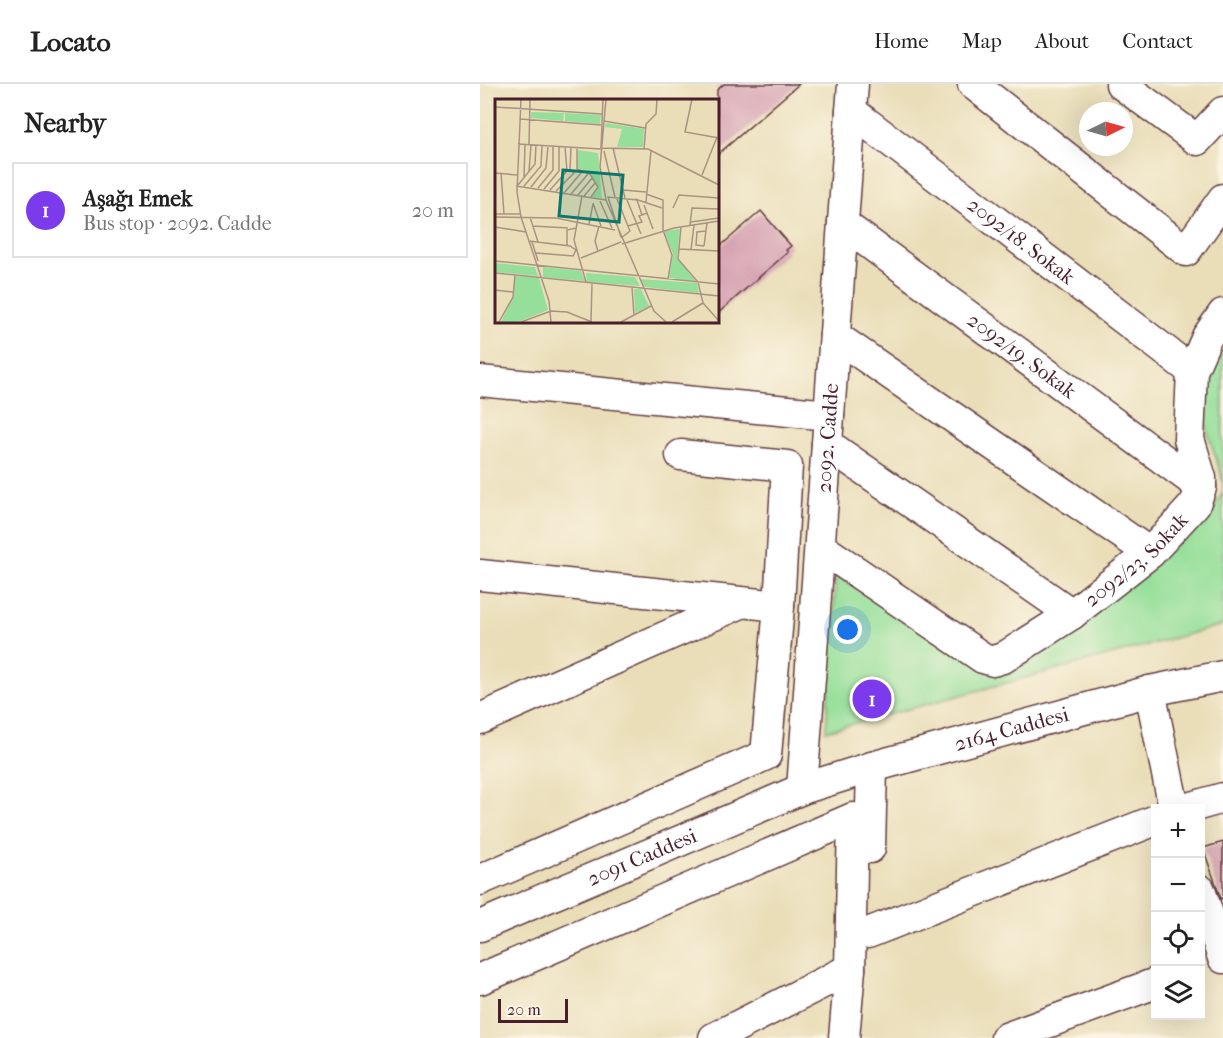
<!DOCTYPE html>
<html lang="en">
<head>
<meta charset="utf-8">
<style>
	body { margin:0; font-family:"IM FELL French Canon",serif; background:#f2f2f2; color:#222 }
	.controls { position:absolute; right:18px; bottom:18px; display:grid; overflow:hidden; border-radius:0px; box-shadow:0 6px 24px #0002 }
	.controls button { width:54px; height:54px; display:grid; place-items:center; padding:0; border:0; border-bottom:2px solid #e0e0e0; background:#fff; color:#222; font:30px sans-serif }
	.compass { position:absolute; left:599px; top:18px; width:54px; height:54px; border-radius:50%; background:#fff; box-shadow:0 6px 24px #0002; rotate:85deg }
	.scale { position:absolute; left:18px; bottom:15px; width:70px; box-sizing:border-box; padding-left:6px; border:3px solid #4a1f2b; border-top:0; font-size:16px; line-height:21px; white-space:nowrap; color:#4a1f2b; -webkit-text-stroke:4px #fcf5e5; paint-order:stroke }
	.you { position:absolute; left:368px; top:546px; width:21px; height:21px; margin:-15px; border:4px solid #fff; border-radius:50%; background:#1a73e8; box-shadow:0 0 0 9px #1a73e833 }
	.badge { display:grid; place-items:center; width:39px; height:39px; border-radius:50%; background:#7c3aed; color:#fff; font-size:20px; font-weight:700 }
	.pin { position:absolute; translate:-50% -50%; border:3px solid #fff; box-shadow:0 2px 6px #0006 }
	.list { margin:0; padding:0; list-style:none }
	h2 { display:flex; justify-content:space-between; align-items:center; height:78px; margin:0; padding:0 24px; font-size:26px }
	h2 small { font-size:20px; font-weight:400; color:#767676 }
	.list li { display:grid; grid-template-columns:39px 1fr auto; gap:18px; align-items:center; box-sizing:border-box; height:96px; margin:0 12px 12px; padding:0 12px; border:2px solid #e0e0e0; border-radius:0px }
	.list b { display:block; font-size:22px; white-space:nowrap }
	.list p { margin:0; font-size:20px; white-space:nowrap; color:#767676 }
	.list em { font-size:20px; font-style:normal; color:#767676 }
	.icon { flex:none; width:33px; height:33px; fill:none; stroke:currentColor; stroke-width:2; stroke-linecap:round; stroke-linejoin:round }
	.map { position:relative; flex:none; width:743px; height:954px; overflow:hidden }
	header { display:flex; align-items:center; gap:36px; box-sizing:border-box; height:84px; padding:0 30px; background:#fff; border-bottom:2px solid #e0e0e0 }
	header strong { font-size:28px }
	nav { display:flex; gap:33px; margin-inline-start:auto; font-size:21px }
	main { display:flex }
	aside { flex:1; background:#fff }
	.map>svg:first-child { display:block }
	.green { fill:#96df9a; stroke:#707f62; stroke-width:1.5 }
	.building { fill:#d7a4b3 }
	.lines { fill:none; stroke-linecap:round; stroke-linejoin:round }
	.minor-casing { stroke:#623c40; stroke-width:33 }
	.minor { stroke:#fff; stroke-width:30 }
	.labels { text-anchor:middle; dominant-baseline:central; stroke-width:4.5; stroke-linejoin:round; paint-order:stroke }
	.street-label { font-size:21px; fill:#4a1f2b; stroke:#fcf5e5 }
	.inset-road { fill:none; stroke:#aa9280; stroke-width:1.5 }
	.view { fill:#0f766e; fill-opacity:0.15; stroke:#0f766e; stroke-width:3 }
	.inset-edge { fill:none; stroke:#4a1f2b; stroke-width:3 }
</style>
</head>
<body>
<header>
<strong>Locato</strong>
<nav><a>Home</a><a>Map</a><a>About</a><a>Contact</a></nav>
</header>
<main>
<aside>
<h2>Nearby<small></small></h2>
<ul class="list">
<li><span class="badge">1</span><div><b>Aşağı Emek</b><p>Bus stop · 2092. Cadde</p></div><em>20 m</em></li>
</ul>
</aside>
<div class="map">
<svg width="743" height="954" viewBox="0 0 743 954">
	<rect width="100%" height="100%" fill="#fcf5e5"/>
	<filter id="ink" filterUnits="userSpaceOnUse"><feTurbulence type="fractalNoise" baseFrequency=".0167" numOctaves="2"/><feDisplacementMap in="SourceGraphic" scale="12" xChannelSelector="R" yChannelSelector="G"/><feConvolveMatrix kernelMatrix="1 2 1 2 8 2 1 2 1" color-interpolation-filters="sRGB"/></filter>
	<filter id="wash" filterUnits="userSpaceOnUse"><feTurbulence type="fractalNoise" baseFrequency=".008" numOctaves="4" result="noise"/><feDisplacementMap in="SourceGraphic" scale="24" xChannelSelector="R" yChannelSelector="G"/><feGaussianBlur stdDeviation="1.35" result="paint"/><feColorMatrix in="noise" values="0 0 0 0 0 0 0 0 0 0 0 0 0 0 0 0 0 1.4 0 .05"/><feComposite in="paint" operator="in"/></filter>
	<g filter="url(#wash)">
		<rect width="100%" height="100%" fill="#eadeb9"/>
		<path class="green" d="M743,268v273l-397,106 10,-156 154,93 46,-11 177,-146c2,-6 9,-15 10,-21 0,-10 -4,-23 -7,-32 -14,-42 -22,-68 7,-106z"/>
		<g id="blocks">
			<g class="building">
				<path d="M244,0h75l-82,71v-65z"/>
				<path d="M281,127l30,35 -5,4 2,2 -71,62v-65z"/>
				<path d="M743,758v57h-2l-18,-51z"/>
			</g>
		</g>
	</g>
	<g filter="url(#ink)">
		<use href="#blocks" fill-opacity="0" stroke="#623c40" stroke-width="1.5"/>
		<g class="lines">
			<defs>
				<g id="minor">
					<path d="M493,0l213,167 37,-52"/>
					<path d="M641,0l76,56 26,-28"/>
					<path id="s1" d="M371,27l341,260"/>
					<path id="s2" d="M363,140l358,263"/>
					<path d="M355,252l315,217"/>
					<path d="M0,297l349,34"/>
					<path d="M347,360l245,170"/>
					<path id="s3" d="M340,463l163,111 10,3 10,-3 69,-44 78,-61 45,-49 6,-17v-9l-12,-39 3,-68 15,-34 16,-23"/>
					<path d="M0,491l299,31"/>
					<path d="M670,607l24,117"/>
					<path d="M0,635l261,-116"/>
					<path id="s4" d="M322,705l51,-705"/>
					<path d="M708,724l35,-10"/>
					<path d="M390,764l2,-81"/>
					<path d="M0,796l286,-125 13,-149 8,-140 -106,-11"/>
					<path d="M720,806l23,68"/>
					<path id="s5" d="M0,842l322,-137 70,-22 278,-76 73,-15"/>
					<path d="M388,849l288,-113"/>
					<path d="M0,895l373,-161 -3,151 -6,69"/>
					<path d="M234,954l136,-69"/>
					<path d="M526,954l150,-55"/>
				</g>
			</defs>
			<use href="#minor" class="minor-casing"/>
			<use href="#minor" class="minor"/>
		</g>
	</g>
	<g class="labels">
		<g class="street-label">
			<text stroke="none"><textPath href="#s1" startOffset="214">2092/18. Sokak</textPath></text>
			<text stroke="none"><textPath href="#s2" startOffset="222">2092/19. Sokak</textPath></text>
			<text stroke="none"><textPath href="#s4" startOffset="352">2092. Cadde</textPath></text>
			<text stroke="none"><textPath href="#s3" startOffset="384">2092/23. Sokak</textPath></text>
			<text stroke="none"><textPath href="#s5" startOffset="568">2164 Caddesi</textPath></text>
			<text stroke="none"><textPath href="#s5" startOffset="176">2091 Caddesi</textPath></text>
		</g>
	</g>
	<g transform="translate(15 15)">
		<rect width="224" height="224" fill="#eadeb9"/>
		<path d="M36,13l33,1 -1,8 -32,-3zM70,14l36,2 -1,9 -35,-3zM111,24l38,6 -1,18h-26l5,-18 -17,-2zM83,51l20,3 4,45 -10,-1 7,-10 -9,-14 -13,-5zM185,130l-3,29 19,23 -27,-3 4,-24 -9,-23zM0,164l40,4 3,9 -43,-4zM48,168l38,4 4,10 -42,-4zM91,174l49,4 5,9 -53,-4zM20,177l24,2 9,32 -30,12h-17l12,-25zM145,180l57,4 2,10 -54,-6zM139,190h7l8,17 -14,7z" fill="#96df9a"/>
		<path class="inset-road" d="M26,0l-4,93 4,25 28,84 2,21M111,0l-6,68 6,33 48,111 12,11M197,0l-7,33 34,6M0,8l107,7M25,20l81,6M109,22l41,7M23,45l83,5M34,46l1,-46M82,49v21l13,5 8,13 -7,10M106,49l2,-49M107,49l46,1 71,36M118,49l12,50M149,50l2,-25 10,-10 1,-15M109,52l11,46M34,72l2,-26M0,74l22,2M6,74l3,41M207,76l15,-38M29,78l1,-32M23,86l17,-21 1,-19M21,87l90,14M29,87l17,-20 1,-20M36,88l15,-19 2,-22M43,89l15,-18v-24M49,90l15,-18v-24M55,91l17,-19 -2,-24M128,91l23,2M61,92l18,-18 -4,-4 1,-21M69,94l17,-20M76,95l17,-20M151,95l17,6v30l9,25 -4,24M83,96l15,-18M87,97l-8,44 12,42M89,97l12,-14M122,100l13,32 -9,7M140,100l27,9M132,101l14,34M105,102l12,27M151,103l5,-51M98,104l8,23M149,106l9,24M178,109l6,-13 40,3M0,115h25M0,118l61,1 59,12M35,118l8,25M196,123l28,-4M94,125l4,-20M195,126l2,-17 27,1M38,127l35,2M133,127l14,-4 -3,-6 8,-3M0,128l31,5M186,128l-3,32 20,23 5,21 16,18M126,138l-13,-40 29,3 5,15M34,142l41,5 6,4 -3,6 -37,-3M37,143l6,19M127,145l52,-16 45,-7M72,146v-15l9,-2M209,147l-8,-1 1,-13 9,-1M209,147l3,-23M184,150l40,2M196,151l3,-25M103,152l-3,-10 4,-15M86,159l40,-16M0,162l224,23M0,174l224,23M137,188l2,29M0,191l18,2M96,222l1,-38M4,223l14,-25 2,-23M26,223l30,-11 16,1 25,10M126,223l30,-16M177,223l31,-19"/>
		<path class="view" d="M68,71l60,5 -4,47 -60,-6z"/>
		<rect width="224" height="224" class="inset-edge"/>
	</g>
</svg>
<div class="controls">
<button>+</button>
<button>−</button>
<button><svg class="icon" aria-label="locate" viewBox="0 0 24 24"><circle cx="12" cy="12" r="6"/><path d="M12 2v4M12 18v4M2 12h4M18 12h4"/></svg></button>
<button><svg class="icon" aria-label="layers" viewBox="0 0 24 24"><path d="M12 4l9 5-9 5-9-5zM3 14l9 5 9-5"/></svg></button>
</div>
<svg class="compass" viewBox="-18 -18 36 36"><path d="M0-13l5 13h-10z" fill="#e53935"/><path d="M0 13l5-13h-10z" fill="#767676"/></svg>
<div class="scale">20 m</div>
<div class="you"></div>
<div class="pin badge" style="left:392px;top:615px">1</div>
</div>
</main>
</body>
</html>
